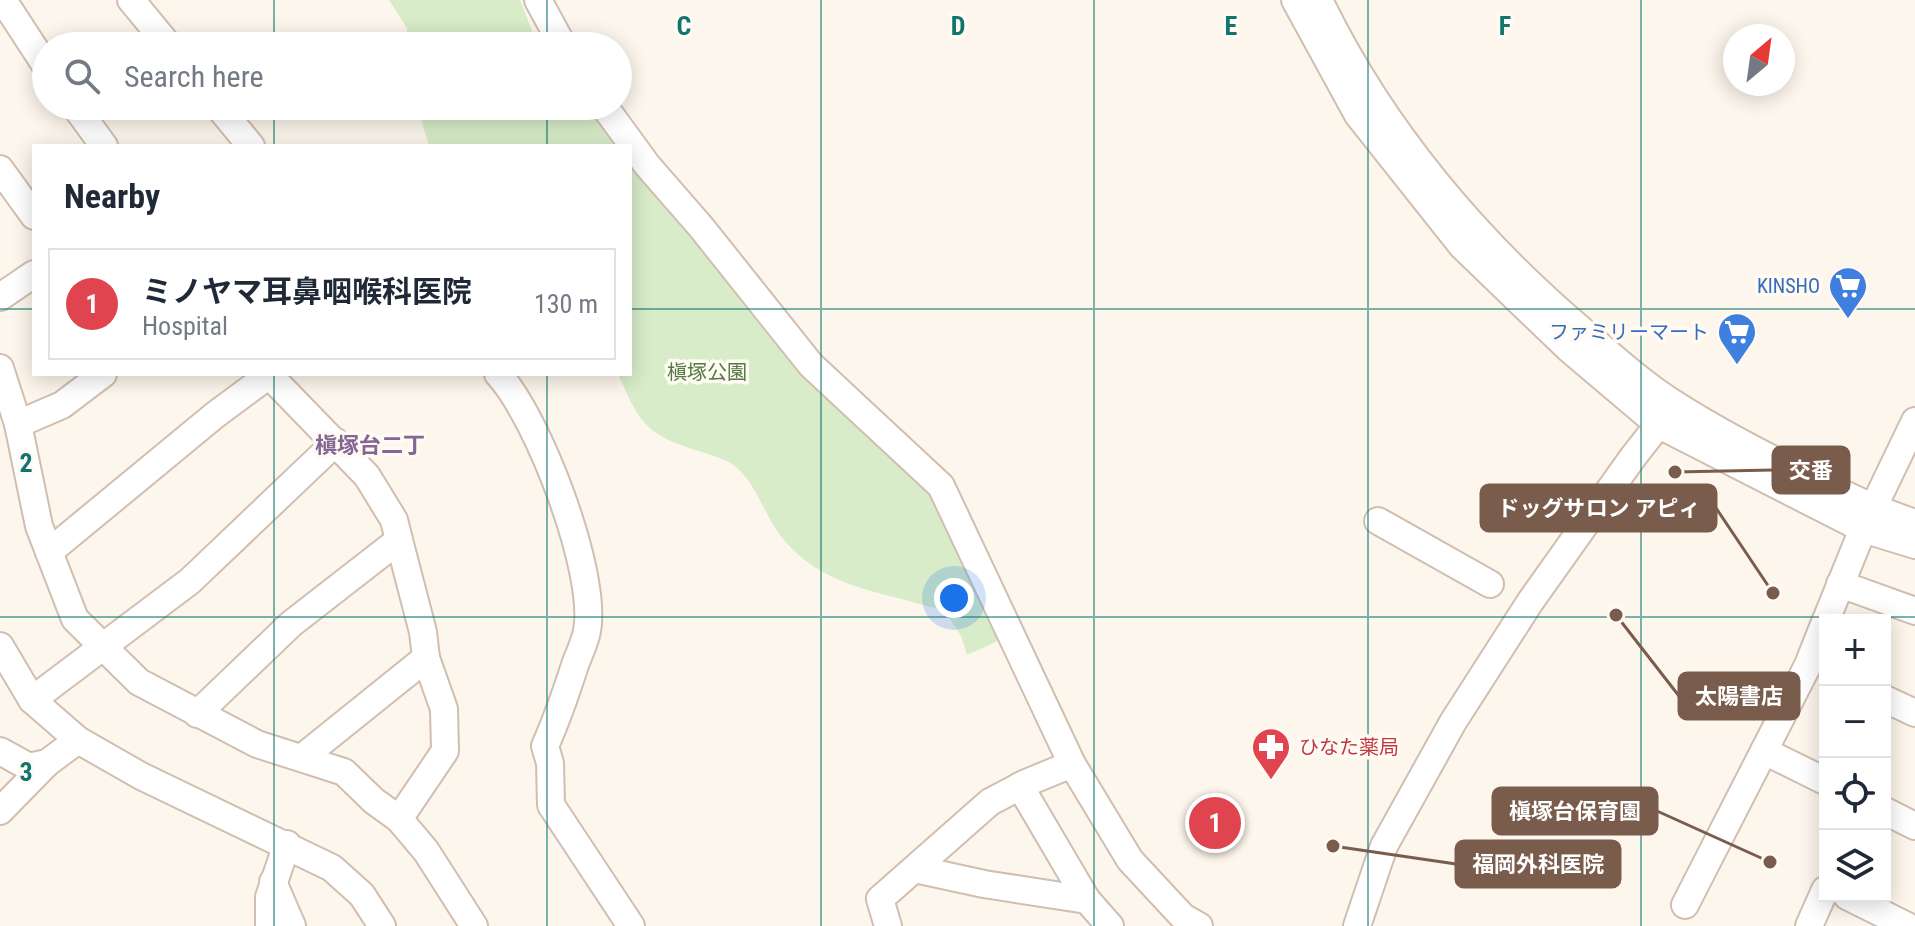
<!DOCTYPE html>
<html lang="en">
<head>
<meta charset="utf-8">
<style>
	body { margin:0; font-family:"Roboto Condensed","Noto Sans JP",sans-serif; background:#f6f6f7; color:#1f2937 }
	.controls { position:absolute; right:24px; bottom:24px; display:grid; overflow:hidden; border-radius:0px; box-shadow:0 4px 20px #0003 }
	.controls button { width:72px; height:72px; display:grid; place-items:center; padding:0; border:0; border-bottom:2px solid #e0e1e3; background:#fff; color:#1f2937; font:40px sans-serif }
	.compass { position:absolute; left:1723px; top:24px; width:72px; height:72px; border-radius:50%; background:#fff; box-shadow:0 4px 20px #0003; rotate:29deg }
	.you { position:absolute; left:954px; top:598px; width:28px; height:28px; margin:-20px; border:6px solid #fff; border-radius:50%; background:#1a73e8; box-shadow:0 0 0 12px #1a73e833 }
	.badge { display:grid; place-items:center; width:52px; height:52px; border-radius:50%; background:#e76f51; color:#fff; font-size:26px; font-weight:700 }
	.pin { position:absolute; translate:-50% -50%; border:4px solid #fff; box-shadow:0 2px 8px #0006 }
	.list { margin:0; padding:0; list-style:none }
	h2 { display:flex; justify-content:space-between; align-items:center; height:104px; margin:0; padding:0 32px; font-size:34px }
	h2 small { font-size:26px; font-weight:400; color:#747a83 }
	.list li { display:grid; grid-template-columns:52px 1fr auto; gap:24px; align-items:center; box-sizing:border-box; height:112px; margin:0 16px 16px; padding:0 16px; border:2px solid #e0e1e3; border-radius:0px }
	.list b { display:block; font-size:30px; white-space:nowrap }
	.list p { margin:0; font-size:26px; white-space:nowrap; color:#747a83 }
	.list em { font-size:26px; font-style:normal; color:#747a83 }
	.icon { flex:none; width:44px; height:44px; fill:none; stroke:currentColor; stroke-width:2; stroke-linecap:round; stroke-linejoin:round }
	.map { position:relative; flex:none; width:1915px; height:926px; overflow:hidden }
	.search { position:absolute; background:#fff; box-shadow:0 4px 20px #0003; left:32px; top:32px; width:600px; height:88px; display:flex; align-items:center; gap:20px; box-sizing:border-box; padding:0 28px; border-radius:44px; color:#747a83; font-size:30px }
	.panel { position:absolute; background:#fff; box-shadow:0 4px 20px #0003; left:32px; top:144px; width:600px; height:232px; border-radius:0px }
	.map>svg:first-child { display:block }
	.green { fill:#d8ecc9 }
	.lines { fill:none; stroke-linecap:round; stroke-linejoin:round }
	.minor-casing { stroke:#d1beb0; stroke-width:30 }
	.minor { stroke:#fff; stroke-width:26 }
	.grid { fill:none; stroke:#0f766e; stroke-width:2; stroke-opacity:0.55 }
	.labels { text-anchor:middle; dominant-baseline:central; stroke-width:7; stroke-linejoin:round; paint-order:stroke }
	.shop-label { font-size:20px; fill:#366cbe; stroke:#fffaf3; text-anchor:end }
	.park-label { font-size:20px; fill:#537a41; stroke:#fffaf3 }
	.health-label { font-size:20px; fill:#be3a42; stroke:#fffaf3; text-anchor:start }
	.neighbourhood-label { font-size:22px; font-weight:bold; fill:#846695; stroke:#fffaf3 }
	.grid-label { font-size:26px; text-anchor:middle; font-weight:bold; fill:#0f766e; stroke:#fffaf3; stroke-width:7; stroke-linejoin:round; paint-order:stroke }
	.leader { fill:none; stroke:#7a5c4d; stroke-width:3 }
	.callout-dot { fill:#7a5c4d; stroke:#fffaf3; stroke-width:3 }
	.callout { fill:#7a5c4d; stroke:#7a5c4d; stroke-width:3 }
	.callout-label { font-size:22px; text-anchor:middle; font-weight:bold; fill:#fff }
</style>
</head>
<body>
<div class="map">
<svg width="1915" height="926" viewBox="0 0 1915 926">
	<rect width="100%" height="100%" fill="#fdf6ec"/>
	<g class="green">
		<path d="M389,0h131l13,33 8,13h-133l-1,-18z"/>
		<path d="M417,106h181l27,40h-196z"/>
		<path d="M630,153l294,327 78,159 -35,16 -6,-19 -18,-27c-18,-2 -35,-9 -53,-13 -44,-11 -82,-24 -110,-61 -17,-22 -24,-54 -48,-71 -11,-7 -27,-11 -40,-15 -50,-17 -53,-29 -74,-75h12z"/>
	</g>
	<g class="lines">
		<defs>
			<g id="minor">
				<path d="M3,0l43,66"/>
				<path d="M131,0l38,46"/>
				<path d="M538,0l25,46"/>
				<path d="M1295,0l63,115 104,131 106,102 91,77 204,104 52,16"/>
				<path d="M1319,0c62,129 158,242 267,334 29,25 58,51 90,71 41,26 85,49 128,70 37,18 72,35 111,48"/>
				<path d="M75,106l29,40"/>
				<path d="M218,106l33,40"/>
				<path d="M604,106l43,59 54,62 110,138 130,121 131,278 58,96 53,57 16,9"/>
				<path d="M0,169l34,47"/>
				<path d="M0,297l34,-23"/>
				<path d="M0,368l18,56 21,102 36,93 64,63 118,62 87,28 30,29 25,18 27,32 48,75"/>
				<path d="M498,374c40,43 100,199 89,257 -2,11 -8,23 -12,34 -9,28 -18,54 -30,81l5,17 1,42 80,121"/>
				<path d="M18,424l44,-19 41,-31"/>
				<path d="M1378,521l112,63"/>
				<path d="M49,552l166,-137 54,-40 98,101 27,44 5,20 24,92 3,26 18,51 1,42 -46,68"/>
				<path d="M1840,584l75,27"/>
				<path d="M1826,620l37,-91 52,-108"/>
				<path d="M0,646l32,54 46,40 63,36 191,92 30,27 20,31"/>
				<path d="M1885,699l30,14"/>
				<path d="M32,700l158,-119 146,-139"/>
				<path d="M197,714l94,-90 108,-84"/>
				<path d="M0,751l29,16 18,-4 31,-23"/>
				<path d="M1764,751l61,30"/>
				<path d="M303,757l123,-99"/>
				<path d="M1020,786l67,114 23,26"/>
				<path d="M0,811l47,-48"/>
				<path d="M1885,811l30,15"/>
				<path d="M915,869l69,15 103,16"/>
				<path d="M273,882l19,44"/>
				<path d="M1847,896l60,30"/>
				<path d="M1685,905l123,-240 17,-43"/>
				<path d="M269,926v-29l18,-53"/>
				<path d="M888,926l-8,-27 110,-97 36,-19 46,-19"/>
				<path d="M1357,926l27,-80 69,-124 77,-120 103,-145 37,-47"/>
				<path d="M1809,926l16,-36"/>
			</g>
		</defs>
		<use href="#minor" class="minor-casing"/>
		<use href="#minor" class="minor"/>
	</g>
	<path class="grid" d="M274,0v46M547,0v46M821,0v926M1094,0v926M1368,0v926M1641,0v926M274,106v40M547,106v40M0,309h34M630,309h1285M274,374v552M547,374v552M0,617h1915"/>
	<defs>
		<symbol id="supermarket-pin" viewBox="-11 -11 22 30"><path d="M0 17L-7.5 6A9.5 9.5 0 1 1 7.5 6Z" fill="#3f7fe0" stroke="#fffaf3"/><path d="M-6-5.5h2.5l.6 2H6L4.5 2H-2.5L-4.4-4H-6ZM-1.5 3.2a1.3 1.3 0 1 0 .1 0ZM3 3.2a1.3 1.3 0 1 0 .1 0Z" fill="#fff"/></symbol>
		<symbol id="pharmacy-pin" viewBox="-11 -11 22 30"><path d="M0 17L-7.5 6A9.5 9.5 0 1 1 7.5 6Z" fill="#e0444e" stroke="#fffaf3"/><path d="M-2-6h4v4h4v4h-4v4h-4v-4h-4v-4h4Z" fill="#fff"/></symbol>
	</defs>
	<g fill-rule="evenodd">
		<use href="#supermarket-pin" x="1826" y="264" width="44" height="60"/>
		<use href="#supermarket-pin" x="1715" y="310" width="44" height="60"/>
		<use href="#pharmacy-pin" x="1249" y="725" width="44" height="60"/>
	</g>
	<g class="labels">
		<g class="shop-label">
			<text x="1820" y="286">KINSHO</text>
			<text x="1709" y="332">ファミリーマート</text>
		</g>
		<g class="park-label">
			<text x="707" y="372">槇塚公園</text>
		</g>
		<g class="health-label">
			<text x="1299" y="747">ひなた薬局</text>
		</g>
		<g class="neighbourhood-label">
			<text x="370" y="445">槇塚台二丁</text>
		</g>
	</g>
	<g class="grid-label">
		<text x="684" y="35">C</text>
		<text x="958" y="35">D</text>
		<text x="1231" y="35">E</text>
		<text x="1505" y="35">F</text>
		<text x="26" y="472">2</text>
		<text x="26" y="781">3</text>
	</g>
	<path class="leader" d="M1675 472L1773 470M1773 593L1716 508M1616 615L1679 696M1770 862L1657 811M1333 846L1456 864"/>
	<g class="callout-dot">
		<circle cx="1675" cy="472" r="8"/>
		<circle cx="1773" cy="593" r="8"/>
		<circle cx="1616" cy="615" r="8"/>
		<circle cx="1770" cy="862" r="8"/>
		<circle cx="1333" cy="846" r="8"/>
	</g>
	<g class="callout">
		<rect x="1773" y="447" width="76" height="46" rx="8"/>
		<rect x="1481" y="485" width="235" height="46" rx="8"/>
		<rect x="1679" y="673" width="120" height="46" rx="8"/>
		<rect x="1493" y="788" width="164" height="46" rx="8"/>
		<rect x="1456" y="841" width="164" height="46" rx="8"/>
	</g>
	<g class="callout-label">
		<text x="1811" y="478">交番</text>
		<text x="1599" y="516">ドッグサロン アピィ</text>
		<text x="1739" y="704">太陽書店</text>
		<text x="1575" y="819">槇塚台保育園</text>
		<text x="1538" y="872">福岡外科医院</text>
	</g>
</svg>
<div class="controls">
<button>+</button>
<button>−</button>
<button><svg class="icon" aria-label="locate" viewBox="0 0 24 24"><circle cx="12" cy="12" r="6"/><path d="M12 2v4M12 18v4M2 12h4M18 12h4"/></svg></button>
<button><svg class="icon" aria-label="layers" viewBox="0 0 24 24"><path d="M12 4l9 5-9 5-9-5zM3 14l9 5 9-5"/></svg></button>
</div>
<svg class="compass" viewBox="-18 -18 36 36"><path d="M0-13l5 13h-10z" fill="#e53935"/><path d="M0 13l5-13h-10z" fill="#747a83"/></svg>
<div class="you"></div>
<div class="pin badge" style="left:1215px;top:823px;background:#e0444e">1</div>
<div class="search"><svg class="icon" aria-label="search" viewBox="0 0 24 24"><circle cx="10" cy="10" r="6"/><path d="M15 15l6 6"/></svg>Search here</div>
<section class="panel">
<h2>Nearby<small></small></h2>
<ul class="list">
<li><span class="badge" style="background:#e0444e">1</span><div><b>ミノヤマ耳鼻咽喉科医院</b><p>Hospital</p></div><em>130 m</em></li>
</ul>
</section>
</div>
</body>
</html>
